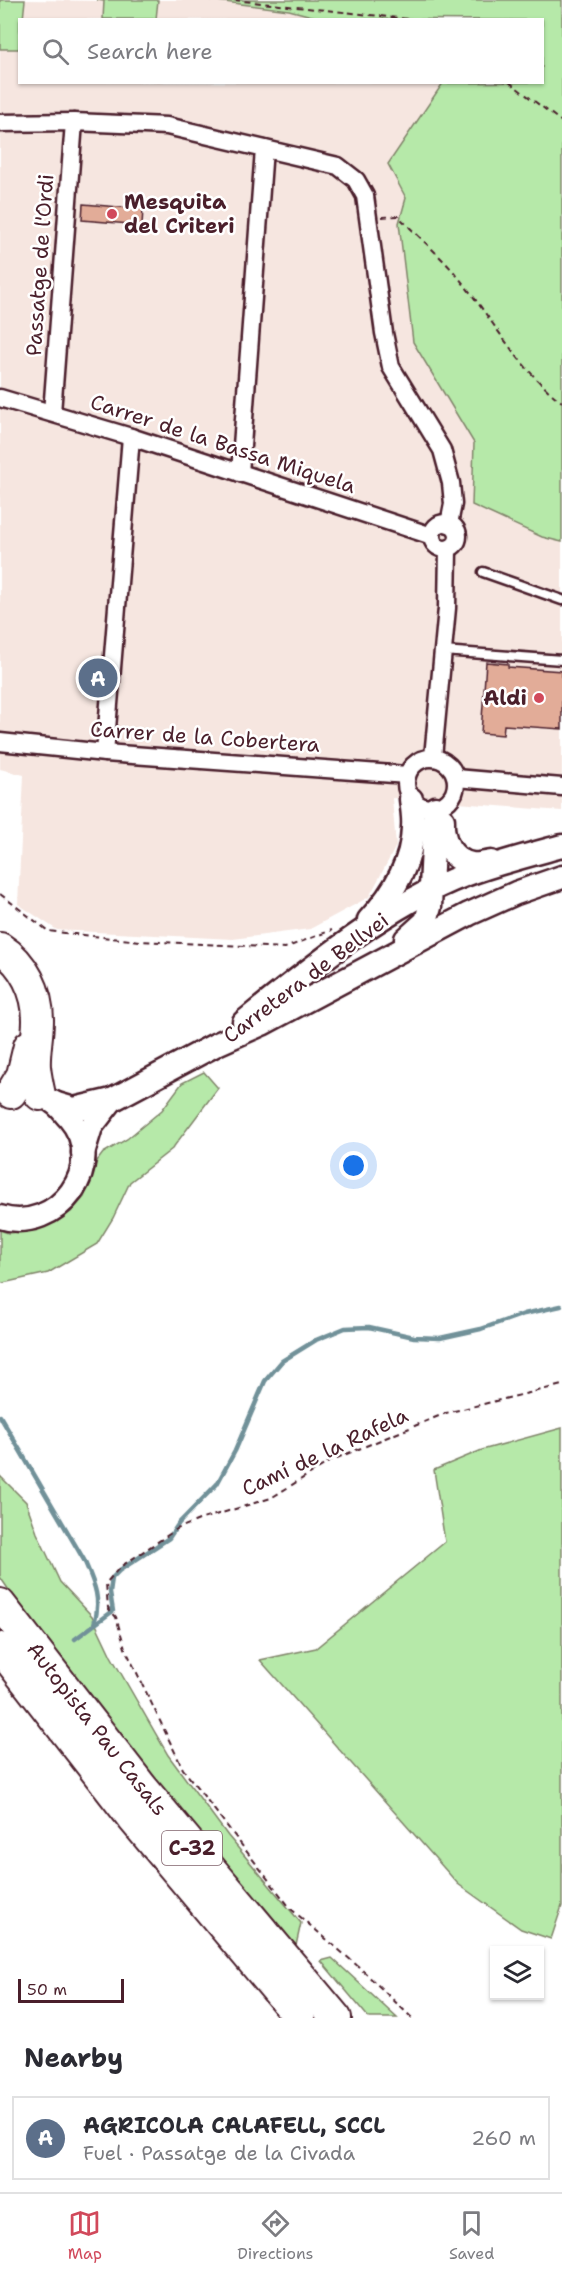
<!DOCTYPE html>
<html lang="en">
<head>
<meta charset="utf-8">
<style>
	body { margin:0; font-family:"Shantell Sans",sans-serif; background:#f7f7f7; color:#2b2b33 }
	.controls { position:absolute; right:18px; bottom:18px; display:grid; overflow:hidden; border-radius:0px; box-shadow:0 2px 4px #0004 }
	.controls button { width:54px; height:54px; display:grid; place-items:center; padding:0; border:0; border-bottom:2px solid #e1e1e2; background:#fff; color:#2b2b33; font:30px sans-serif }
	.scale { position:absolute; left:18px; bottom:15px; width:106px; box-sizing:border-box; padding-left:6px; border:3px solid #4a1f2b; border-top:0; font-size:16px; line-height:21px; white-space:nowrap; color:#4a1f2b; -webkit-text-stroke:4px #fff; paint-order:stroke }
	.you { position:absolute; left:354px; top:1166px; width:21px; height:21px; margin:-15px; border:4px solid #fff; border-radius:50%; background:#1a73e8; box-shadow:0 0 0 9px #1a73e833 }
	.badge { display:grid; place-items:center; width:39px; height:39px; border-radius:50%; background:#d1495b; color:#fff; font-size:20px; font-weight:700 }
	.pin { position:absolute; translate:-50% -50%; border:3px solid #fff; box-shadow:0 2px 6px #0006 }
	.list { margin:0; padding:0; list-style:none }
	h2 { display:flex; justify-content:space-between; align-items:center; height:78px; margin:0; padding:0 24px; font-size:26px }
	h2 small { font-size:20px; font-weight:400; color:#7c7c81 }
	.list li { display:grid; grid-template-columns:39px 1fr auto; gap:18px; align-items:center; box-sizing:border-box; height:84px; margin:0 12px 12px; padding:0 12px; border:2px solid #e1e1e2; border-radius:0px }
	.list b { display:block; font-size:22px; white-space:nowrap }
	.list p { margin:0; font-size:20px; white-space:nowrap; color:#7c7c81 }
	.list em { font-size:20px; font-style:normal; color:#7c7c81 }
	.icon { flex:none; width:33px; height:33px; fill:none; stroke:currentColor; stroke-width:2; stroke-linecap:round; stroke-linejoin:round }
	.map { position:relative; flex:none; width:562px; height:2018px; overflow:hidden }
	.search { position:absolute; background:#fff; box-shadow:0 2px 4px #0004; left:18px; right:18px; top:18px; height:66px; display:flex; align-items:center; gap:15px; box-sizing:border-box; padding:0 21px; border-radius:0px; color:#7c7c81; font-size:22px }
	.sheet { height:174px; background:#fff }
	nav { display:flex; justify-content:space-around; align-items:center; box-sizing:border-box; height:84px; border-top:2px solid #e1e1e2; background:#fff; font-size:16px; color:#7c7c81 }
	nav a { display:grid; justify-items:center; gap:3px }
	nav .on { color:#d1495b }
	.map>svg:first-child { display:block }
	.built { fill:#f6e6e0 }
	.green { fill:#b6e9a9; stroke:#80846a; stroke-width:1.5 }
	.lines { fill:none; stroke-linecap:round; stroke-linejoin:round }
	.stream { stroke:#719199; stroke-width:4.5 }
	.building { fill:#e2ac98; stroke:#4a1f2b; stroke-width:1.5 }
	.lane-casing { stroke:#4a1f2b; stroke-width:13 }
	.street-casing { stroke:#4a1f2b; stroke-width:21 }
	.secondary-casing { stroke:#4a1f2b; stroke-width:27 }
	.highway-casing { stroke:#4a1f2b; stroke-width:34 }
	.path { stroke:#4a1f2b; stroke-width:2; stroke-dasharray:6 4.5; stroke-linecap:butt }
	.lane { stroke:#fff; stroke-width:8 }
	.street { stroke:#fff; stroke-width:16 }
	.secondary { stroke:#fff; stroke-width:22 }
	.highway { stroke:#fff; stroke-width:30 }
	.poi-dot { fill:#d1495b; stroke:#fff; stroke-width:2 }
	.labels { text-anchor:middle; dominant-baseline:central; stroke-width:5; stroke-linejoin:round; paint-order:stroke }
	.shield { fill:#fff; stroke:#80626b; stroke-width:1.5 }
	.shield-label { font-size:20px; font-weight:bold; fill:#4a1f2b }
	.poi-label { font-size:21px; font-weight:bold; fill:#4a1f2b; stroke:#fff; text-anchor:start }
	.street-label { font-size:21px; fill:#4a1f2b; stroke:#fff }
</style>
</head>
<body>
<div class="map">
<svg width="562" height="2018" viewBox="0 0 562 2018">
	<rect width="100%" height="100%" fill="#fff"/>
	<filter id="ink" filterUnits="userSpaceOnUse"><feTurbulence type="fractalNoise" baseFrequency=".0167" numOctaves="2"/><feDisplacementMap in="SourceGraphic" scale="12" xChannelSelector="R" yChannelSelector="G"/><feConvolveMatrix kernelMatrix="1 2 1 2 8 2 1 2 1" color-interpolation-filters="sRGB"/></filter>
	<g filter="url(#ink)">
		<g class="built">
			<path d="M25,0l79,1 -1,18 -80,1z"/>
			<path d="M158,0h50l81,10 34,9 -167,1z"/>
			<path d="M0,49h19l1,33 423,1 -55,81 18,34 -7,25 14,119 61,101 -2,62 70,32 20,5v269l-170,-13 4,48 -27,51 -59,32 -77,10 -176,-9 -39,-26 6,-129 -24,-6z"/>
		</g>
		<g class="green">
			<path d="M0,0h25l-2,19 -3,1 -1,29h-19z"/>
			<path d="M97,0h61l-2,19h-53l1,-18z"/>
			<path d="M208,0h354v542l-20,-5 -70,-32 2,-62 -61,-101 -14,-119 7,-25 -18,-34 55,-81 99,-1v-62l-219,-1 -34,-9z"/>
			<path d="M204,1072l14,16 -46,61 -42,33 -17,36 -16,26 -49,29 -45,10 -3,-1v-52l8,3 23,-2 19,-6 21,-13 13,-15 13,-36 6,-8 24,-14 35,-29 20,-27z"/>
			<path d="M562,1428v478l-11,33 -30,-10 -63,-45 -198,-224 56,-12 129,-106 -11,-72 48,-20z"/>
			<path d="M0,1476l26,26 11,31 23,49 32,34 19,40 57,99 60,81 73,87 -6,27 -108,-126 -168,-219 -19,-28z"/>
			<path d="M332,1958l65,60h-28l-48,-57z"/>
		</g>
		<g class="lines">
			<g class="stream">
				<path d="M0,1416l84,144c10,23 18,39 10,64"/>
				<path d="M75,1639l38,-28 -3,-19 2,-14 8,-8 49,-32 10,-15 38,-39 18,-33 30,-70 17,-20 34,-21 29,-12 24,-1 45,10 26,1 41,-9 43,-15 37,-8"/>
			</g>
		</g>
		<g class="building">
			<path d="M83,204l60,5 -1,16 -60,-5z"/>
			<path d="M486,662l22,2v3l54,4v58l-58,-4 -1,10 -22,-2z"/>
		</g>
		<g class="lines">
			<defs>
				<g id="lane">
					<path d="M483,572l79,28"/>
					<path d="M443,651l119,9"/>
				</g>
				<g id="street">
					<path d="M0,123l74,-1 93,4 171,40 18,14 9,16 19,137 7,34 51,83 9,33 2,21 -4,20"/>
					<path d="M0,398l131,39 301,99"/>
					<path d="M52,413l22,-291"/>
					<path d="M240,473l24,-324"/>
					<circle cx="445" cy="536" r="13"/>
					<path d="M0,742l105,11 302,22"/>
					<path d="M105,753l26,-316"/>
					<path d="M433,757l14,-149 1,-59"/>
					<circle cx="431" cy="783" r="25"/>
					<path d="M456,778l106,9"/>
				</g>
				<g id="secondary">
					<path d="M443,820c-1,19 7,40 29,44 5,1 13,-1 19,-2"/>
					<path d="M369,920c23,-25 43,-57 44,-92 1,-10 -1,-20 -2,-29"/>
					<path d="M406,939l20,-18 4,-14 5,-99"/>
					<path d="M244,1022c64,-52 144,-118 221,-147 32,-12 64,-20 97,-29"/>
					<path d="M57,1104l17,5 38,-9 105,-56 45,-20 207,-110 47,-21 46,-16"/>
					<path d="M83,1153l8,-26 21,-27"/>
					<path d="M0,1217c57,18 110,-52 69,-99 -5,-5 -9,-12 -16,-16"/>
				</g>
				<g id="highway">
					<path d="M0,948c24,15 38,44 38,72 0,16 -4,32 -3,47 1,10 3,19 5,28"/>
					<path d="M11,1093l11,-18 7,-29"/>
					<path d="M0,1604l142,183 194,231"/>
					<path d="M0,1648l133,171 167,199"/>
				</g>
			</defs>
			<use href="#lane" class="lane-casing"/>
			<use href="#street" class="street-casing"/>
			<use href="#secondary" class="secondary-casing"/>
			<use href="#highway" class="highway-casing"/>
			<g class="path">
				<path d="M234,0l182,20"/>
				<path d="M509,82l53,40"/>
				<path d="M382,217l16,-1c18,18 38,36 55,55 37,43 63,96 109,131"/>
				<path d="M0,894l48,37 26,3 66,7 145,7 47,-18"/>
				<path d="M412,2018l-53,-51 -68,-58 -108,-140 -58,-121 -9,-31 -8,-9 -2,-25 14,-16 57,-38 22,-9 72,-22 61,-38 114,-47 116,-28"/>
			</g>
			<use href="#lane" class="lane"/>
			<use href="#street" class="street"/>
			<use href="#secondary" class="secondary"/>
			<use href="#highway" class="highway"/>
		</g>
	</g>
	<g class="poi-dot">
		<circle cx="112" cy="214" r="6"/>
		<circle cx="539" cy="698" r="6"/>
	</g>
	<g class="labels">
		<rect class="shield" x="162" y="1831" width="60" height="34" rx="4.5"/>
		<g class="shield-label">
			<text x="192" y="1848">C-32</text>
		</g>
		<g class="poi-label">
			<text x="124" y="202">Mesquita<tspan x="124" dy="24">del Criteri</tspan></text>
			<text x="527" y="698" text-anchor="end">Aldi</text>
		</g>
		<g class="street-label">
			<text transform="translate(40 265) rotate(-86)">Passatge de l'Ordi</text>
			<text transform="translate(223 444) rotate(18)">Carrer de la Bassa Miquela</text>
			<text transform="translate(205 737) rotate(4)">Carrer de la Cobertera</text>
			<text transform="translate(306 978) rotate(-37)">Carretera de Bellvei</text>
			<text transform="translate(325 1452) rotate(-25)">Camí de la Rafela</text>
			<text transform="translate(97 1729) rotate(52)">Autopista Pau Casals</text>
		</g>
	</g>
</svg>
<div class="controls">
<button><svg class="icon" aria-label="layers" viewBox="0 0 24 24"><path d="M12 4l9 5-9 5-9-5zM3 14l9 5 9-5"/></svg></button>
</div>
<div class="scale">50 m</div>
<div class="you"></div>
<div class="pin badge" style="left:98px;top:678px;background:#5c6f8a">A</div>
<div class="search"><svg class="icon" aria-label="search" viewBox="0 0 24 24"><circle cx="10" cy="10" r="6"/><path d="M15 15l6 6"/></svg>Search here</div>
</div>
<section class="sheet">
<h2>Nearby<small></small></h2>
<ul class="list">
<li><span class="badge" style="background:#5c6f8a">A</span><div><b>AGRICOLA CALAFELL, SCCL</b><p>Fuel · Passatge de la Civada</p></div><em>260 m</em></li>
</ul>
</section>
<nav>
<a class="on"><svg class="icon" aria-label="map" viewBox="0 0 24 24"><path d="M3 6l6-2 6 2 6-2v14l-6 2-6-2-6 2zM9 4v14M15 6v14"/></svg>Map</a>
<a><svg class="icon" aria-label="directions" viewBox="0 0 24 24"><path d="M12 3l9 9-9 9-9-9zM9 14v-3h6M13 9l2 2-2 2"/></svg>Directions</a>
<a><svg class="icon" aria-label="saved" viewBox="0 0 24 24"><path d="M7 4h10v16l-5-4-5 4z"/></svg>Saved</a>
</nav>
</body>
</html>
